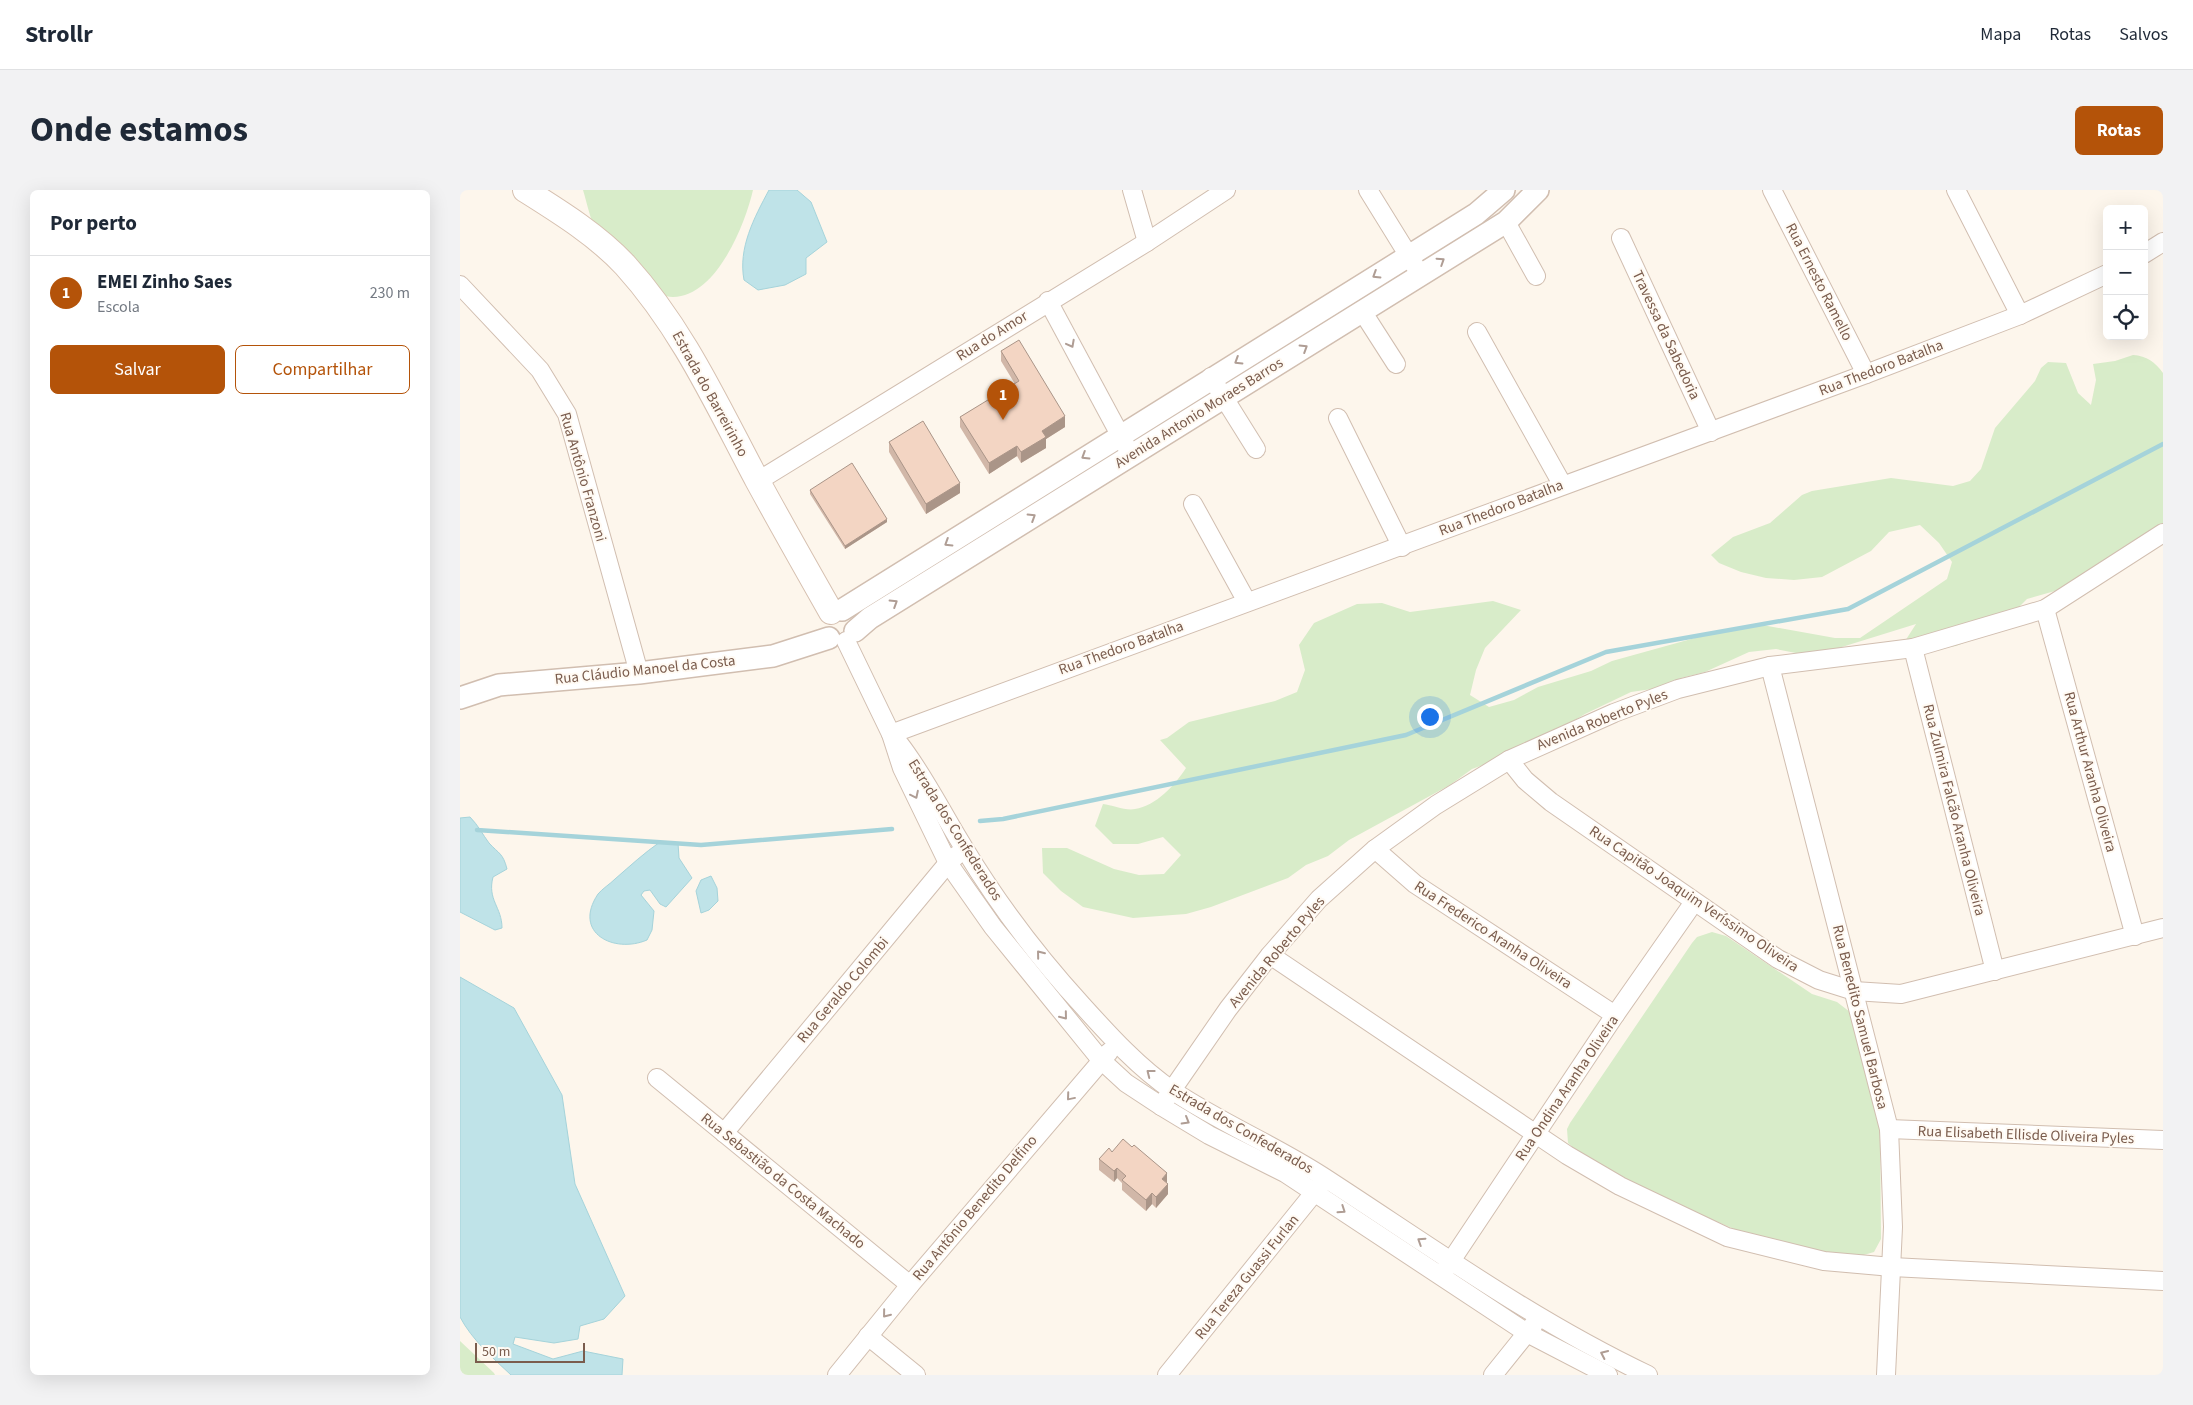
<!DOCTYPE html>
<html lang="pt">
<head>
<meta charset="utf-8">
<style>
	body { margin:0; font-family:"Source Sans 3",sans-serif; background:#f2f2f3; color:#1f2937 }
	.controls { position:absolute; right:15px; top:15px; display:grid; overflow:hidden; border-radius:8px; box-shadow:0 5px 20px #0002 }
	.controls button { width:45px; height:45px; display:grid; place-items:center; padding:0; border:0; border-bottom:1px solid #e0e1e3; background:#fff; color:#1f2937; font:25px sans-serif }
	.scale { position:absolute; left:15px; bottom:12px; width:110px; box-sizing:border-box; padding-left:5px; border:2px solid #7a5c4d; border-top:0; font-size:14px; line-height:18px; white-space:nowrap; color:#7a5c4d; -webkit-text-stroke:4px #fffaf3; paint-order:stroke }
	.you { position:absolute; left:969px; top:526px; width:18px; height:18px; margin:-12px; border:4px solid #fff; border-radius:50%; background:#1a73e8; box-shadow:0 0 0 8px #1a73e833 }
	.badge { display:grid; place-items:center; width:32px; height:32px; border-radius:50%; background:#b45309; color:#fff; font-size:16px; font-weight:700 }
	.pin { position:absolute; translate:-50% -41px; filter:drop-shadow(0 1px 2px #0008) }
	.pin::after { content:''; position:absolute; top:26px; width:18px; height:15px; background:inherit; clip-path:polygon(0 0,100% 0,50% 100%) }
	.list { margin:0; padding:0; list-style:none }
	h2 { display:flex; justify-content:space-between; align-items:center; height:65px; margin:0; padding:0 20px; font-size:21px }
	h2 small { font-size:16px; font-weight:400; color:#747a83 }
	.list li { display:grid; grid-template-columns:32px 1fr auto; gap:15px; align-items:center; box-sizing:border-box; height:75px; padding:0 20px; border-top:1px solid #e0e1e3 }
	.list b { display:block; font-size:19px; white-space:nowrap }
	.list p { margin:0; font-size:16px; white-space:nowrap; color:#747a83 }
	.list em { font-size:16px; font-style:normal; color:#747a83 }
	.actions { display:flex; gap:10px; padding:15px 20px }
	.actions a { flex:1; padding:11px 0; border:1px solid #b45309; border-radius:8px; text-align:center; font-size:18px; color:#b45309 }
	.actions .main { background:#b45309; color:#fff }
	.icon { flex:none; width:28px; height:28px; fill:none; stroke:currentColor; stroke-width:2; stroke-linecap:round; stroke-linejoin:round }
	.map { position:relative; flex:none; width:1703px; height:1185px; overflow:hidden; border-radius:8px }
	header { display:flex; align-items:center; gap:30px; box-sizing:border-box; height:70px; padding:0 25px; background:#fff; border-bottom:1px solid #e0e1e3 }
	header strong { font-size:24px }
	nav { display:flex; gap:28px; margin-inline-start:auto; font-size:18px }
	.intro { display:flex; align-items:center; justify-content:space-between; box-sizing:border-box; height:120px; padding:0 30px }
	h1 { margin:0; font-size:35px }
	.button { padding:12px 22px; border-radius:8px; background:#b45309; color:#fff; font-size:18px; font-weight:700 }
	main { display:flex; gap:30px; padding:0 30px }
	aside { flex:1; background:#fff; border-radius:8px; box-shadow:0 5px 20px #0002 }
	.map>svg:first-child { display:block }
	.green { fill:#d8ecc9 }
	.water { fill:#bfe3e8; stroke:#a5d3da }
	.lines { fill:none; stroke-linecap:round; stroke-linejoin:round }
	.stream { stroke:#a5d3da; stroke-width:4.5 }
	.minor-casing { stroke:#d1beb0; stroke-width:20 }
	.tertiary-casing { stroke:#d1beb0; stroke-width:24 }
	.secondary-casing { stroke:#d6c0b0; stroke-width:26 }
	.minor { stroke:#fff; stroke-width:18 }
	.tertiary { stroke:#fff; stroke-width:21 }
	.secondary { stroke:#fff; stroke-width:24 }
	.wall { fill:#d1b7a8 }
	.shaded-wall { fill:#aa9588 }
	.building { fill:#f3d5c3; stroke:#aa9588 }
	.oneway { stroke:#af9d94 }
	.labels { text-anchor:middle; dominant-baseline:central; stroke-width:4; stroke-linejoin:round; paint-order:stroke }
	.street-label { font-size:15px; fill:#7a5c4d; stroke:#fffaf3 }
</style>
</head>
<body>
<header>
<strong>Strollr</strong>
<nav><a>Mapa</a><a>Rotas</a><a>Salvos</a></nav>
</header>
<div class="intro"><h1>Onde estamos</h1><a class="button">Rotas</a></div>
<main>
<aside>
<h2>Por perto<small></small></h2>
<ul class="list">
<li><span class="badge">1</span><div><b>EMEI Zinho Saes</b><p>Escola</p></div><em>230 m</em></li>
</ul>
<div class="actions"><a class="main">Salvar</a><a>Compartilhar</a></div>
</aside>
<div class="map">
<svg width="1703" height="1185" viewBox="0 0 1703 1185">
	<rect width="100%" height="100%" fill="#fdf6ec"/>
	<g class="green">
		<path d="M123,0h170c-8,35 -37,107 -80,107 -19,0 -34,-21 -45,-33 -10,-10 -24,-22 -32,-34 -6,-11 -9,-27 -13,-40z"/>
		<path d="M1673,165c14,1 22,7 30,18v157l-76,41 -25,18 -35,10 -28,28 -12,7 -31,12 -31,5 -27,1 18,-28 -87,27 -28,3 -25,-5 -27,3 -44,20 -24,6 -22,10 -28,4 -46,22 -58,35 -55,20 -22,16 -101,55 -21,16 -22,9 -18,13 -77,29 -25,7 -53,4 -50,-11 -22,-16 -18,-18 -1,-25h25l47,21 25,6 25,-1 17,-19 -18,-18 -25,7h-25l-18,-18 8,-22c9,1 23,7 32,5 21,-3 40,-24 51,-41l-26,-28 7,-2 22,-16 86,-21 22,-9 8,-22 -6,-25 15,-22 43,-19 25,-1 28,9 83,-11 28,9 -36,38 -9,22 -6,25 19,12 25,-7 24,-13 53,-16 21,-10 108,-30 37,-7 78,14h25l87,-59 5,-17 -13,-19 -19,-18 -31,7 -18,19 -49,26 -28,3 -28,-2 -25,-6 -22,-9 -8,-8 22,-18 37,-14 32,-28 10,-4 79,-13 62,8 17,-5 11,-12 14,-41 40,-47 6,-13 7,-6 18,1 12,30 13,12 5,-25 -3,-16 22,-3z"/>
		<path d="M1252,742l14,4 86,58 25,8 13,10 30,109 1,118 -7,13 -17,5 -51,-7 -67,-19 -73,-31 -88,-48 -10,-9 -1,-14 3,-6 122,-180 5,-6z"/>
		<path d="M0,1151l34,32 1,2h-35z"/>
	</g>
	<g class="water">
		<path d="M309,0h28l14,12 16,40 -21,16v16l-21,11 -27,5 -14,-10c-6,-32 10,-62 25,-90z"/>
		<path d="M10,627c8,8 13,18 19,26 10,11 14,10 18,26l-14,8c-6,23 9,30 9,51l-7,2 -35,-18v-94z"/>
		<path d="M200,652l18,1 1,15 13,20 -26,29 -6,-3 -10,-14 -6,1 -3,4 13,16 -2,19 -5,10c-33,14 -75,-7 -49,-46 4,-5 12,-10 17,-15 15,-13 29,-26 45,-37z"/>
		<path d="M251,686l6,12 1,13 -9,9 -8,3 -5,-22 5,-11z"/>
		<path d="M0,787l54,31 48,87 13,89 50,112 -21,23 -24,7 -2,13 -24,4 -39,-6 -2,7 40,15 30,-8 40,8 -1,16h-111c-18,-17 -39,-35 -51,-58z"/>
	</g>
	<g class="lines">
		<g class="stream">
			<path d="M520,631l23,-2 403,-84 200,-83 242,-43 315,-165"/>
			<path d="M17,640l224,15 191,-16"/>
		</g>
		<defs>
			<g id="minor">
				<path d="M672,0l15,52"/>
				<path d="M908,0l47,76"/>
				<path d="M1312,0l94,184"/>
				<path d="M1496,0l64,125"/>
				<path d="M1046,32l30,54"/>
				<path d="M1161,48l90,194"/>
				<path d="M1684,64l19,-12"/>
				<path d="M0,95l80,85 27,44 72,259"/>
				<path d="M588,111l78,145"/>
				<path d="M902,121l34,53"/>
				<path d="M1017,142l85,152"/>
				<path d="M751,187l45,72"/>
				<path d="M878,228l64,129"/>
				<path d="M298,291l389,-239 79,-52"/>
				<path d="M733,314l54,98"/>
				<path d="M1585,419l90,327"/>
				<path d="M386,451l45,93 11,34 46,95 45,64 108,133 25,23 35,23 48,29 76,38 242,160 81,42"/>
				<path d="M1453,458l82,323"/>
				<path d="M1310,476l119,463 4,98 -7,148"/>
				<path d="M431,544l975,-360 154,-59 87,-41"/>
				<path d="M438,552c26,33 44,71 66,106 34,56 74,109 118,157 28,31 57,63 91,86 48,32 101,54 149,85 108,70 210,144 326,199"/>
				<path d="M1049,570l16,20 26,22 227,157 41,21 35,11 47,3 262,-66"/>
				<path d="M915,659l40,35 200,131"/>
				<path d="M810,765l297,200 53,31 107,51 97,24 68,6 271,14"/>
				<path d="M197,888l253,207"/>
				<path d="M701,916l67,-97 42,-54 49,-56 56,-50 61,-44 73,-45 105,-47 64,-24 92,-23 143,-18 132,-39 118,-76"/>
				<path d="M1429,939l274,11"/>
				<path d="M264,943l224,-270 9,-8"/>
				<path d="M985,1080l170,-255 79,-113"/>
				<path d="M408,1146l48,39"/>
				<path d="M377,1185l73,-90 199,-233"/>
				<path d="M707,1185l155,-192"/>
				<path d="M1033,1185l41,-51"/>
			</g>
			<g id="tertiary">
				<path d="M382,420l634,-396 28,-24"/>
				<path d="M395,441l15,-13 636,-396 32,-32"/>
				<path d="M0,508l39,-13 140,-12 134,-17 56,-18"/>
			</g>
			<path id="secondary" d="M65,0c35,22 72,45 100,75 58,64 92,140 132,215 24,44 49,88 74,132"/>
		</defs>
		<use href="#minor" class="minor-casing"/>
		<use href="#tertiary" class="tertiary-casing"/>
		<use href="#secondary" class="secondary-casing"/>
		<use href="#minor" class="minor"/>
		<use href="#tertiary" class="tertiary"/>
		<use href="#secondary" class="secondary"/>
	</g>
	<g class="wall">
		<path d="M541,161l64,76 -19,12v9l-25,15 -4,-7 -28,18 -29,-47v-10l55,-33 -14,-23z"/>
		<path d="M429,252l71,51 -34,21 -37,-62z"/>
		<path d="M350,300l77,32 -42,27 -35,-55z"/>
		<path d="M672,957l35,36 1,11 -12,14 -4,-4 -6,7 -24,-21v-7l-5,-5 -3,4 -15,-12v-11l13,-7z"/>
	</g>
	<g class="shaded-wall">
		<path d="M605,226v11l-19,12v9l-25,15v-11l21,-21z"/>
		<path d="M557,256v10l-28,18v-11z"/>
		<path d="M500,293v10l-34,21v-10z"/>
		<path d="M427,329v3l-42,27v-3z"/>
		<path d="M657,978v10l-3,4v-11z"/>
		<path d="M707,983v10l-5,-4z"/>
		<path d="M708,994v10l-12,14v-11z"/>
		<path d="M692,1003v11l-6,7v-11z"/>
	</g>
	<g class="building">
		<path d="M559,150l46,76 -23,15 4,6 -25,15 -4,-6 -28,17 -29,-46 59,-36 -18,-30z"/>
		<path d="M463,231l37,62 -34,21 -37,-62z"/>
		<path d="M392,273l35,56 -42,27 -35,-56z"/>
		<path d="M663,949l9,8 2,-2 33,28 -5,6 6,5 -12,13 -4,-4 -6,7 -24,-20 4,-4 -9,-8 -3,3 -15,-12 10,-11 3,4z"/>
	</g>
	<defs><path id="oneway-chevron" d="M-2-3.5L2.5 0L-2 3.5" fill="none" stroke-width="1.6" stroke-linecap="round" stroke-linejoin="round" transform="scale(1.25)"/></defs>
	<g class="oneway">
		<use href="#oneway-chevron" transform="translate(981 71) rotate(-33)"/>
		<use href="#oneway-chevron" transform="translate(916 85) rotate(148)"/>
		<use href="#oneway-chevron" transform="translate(611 154) rotate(62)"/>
		<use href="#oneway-chevron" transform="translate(844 158) rotate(-32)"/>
		<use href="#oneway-chevron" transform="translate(778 171) rotate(148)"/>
		<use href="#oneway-chevron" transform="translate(625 266) rotate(148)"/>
		<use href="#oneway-chevron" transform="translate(572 327) rotate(-32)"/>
		<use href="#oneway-chevron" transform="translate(488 353) rotate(148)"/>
		<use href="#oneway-chevron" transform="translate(434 413) rotate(-32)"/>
		<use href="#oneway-chevron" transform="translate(455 605) rotate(64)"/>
		<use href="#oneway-chevron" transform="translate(580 764) rotate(-129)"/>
		<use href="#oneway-chevron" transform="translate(604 826) rotate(51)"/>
		<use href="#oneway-chevron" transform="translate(690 883) rotate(-142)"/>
		<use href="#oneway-chevron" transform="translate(610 907) rotate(130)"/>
		<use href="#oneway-chevron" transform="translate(726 931) rotate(30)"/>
		<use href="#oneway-chevron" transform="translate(882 1020) rotate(34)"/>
		<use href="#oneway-chevron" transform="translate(961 1051) rotate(-147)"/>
		<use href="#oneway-chevron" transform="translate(426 1124) rotate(129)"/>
		<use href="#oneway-chevron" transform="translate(1144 1164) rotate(-155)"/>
	</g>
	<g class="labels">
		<g class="street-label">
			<text transform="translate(1359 92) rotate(63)">Rua Ernesto Ramello</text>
			<text transform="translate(1206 145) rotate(65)">Travessa da Sabedoria</text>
			<text transform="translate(532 146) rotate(-32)">Rua do Amor</text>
			<text transform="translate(1421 178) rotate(-21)">Rua Thedoro Batalha</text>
			<text transform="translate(250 204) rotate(61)">Estrada do Barreirinho</text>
			<text transform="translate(739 223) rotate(-32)">Avenida Antonio Moraes Barros</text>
			<text transform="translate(123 287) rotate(74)">Rua Antônio Franzoni</text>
			<text transform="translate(1041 318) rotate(-21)">Rua Thedoro Batalha</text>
			<text transform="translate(661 458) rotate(-20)">Rua Thedoro Batalha</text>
			<text transform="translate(185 480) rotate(-6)">Rua Cláudio Manoel da Costa</text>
			<text transform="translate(1142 530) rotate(-22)">Avenida Roberto Pyles</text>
			<text transform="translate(1630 582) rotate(75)">Rua Arthur Aranha Oliveira</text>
			<text transform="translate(1494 620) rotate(76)">Rua Zulmira Falcão Aranha Oliveira</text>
			<text transform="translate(495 640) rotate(58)">Estrada dos Confederados</text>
			<text transform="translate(1234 709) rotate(34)">Rua Capitão Joaquim Veríssimo Oliveira</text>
			<text transform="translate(1033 745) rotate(33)">Rua Frederico Aranha Oliveira</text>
			<text transform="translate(817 762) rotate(-50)">Avenida Roberto Pyles</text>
			<text transform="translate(383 800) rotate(-50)">Rua Geraldo Colombi</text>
			<text transform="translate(1400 827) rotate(76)">Rua Benedito Samuel Barbosa</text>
			<text transform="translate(1107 898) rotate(-56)">Rua Ondina Aranha Oliveira</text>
			<text transform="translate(781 939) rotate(30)">Estrada dos Confederados</text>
			<text transform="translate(1566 945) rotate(2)">Rua Elisabeth Ellisde Oliveira Pyles</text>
			<text transform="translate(323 991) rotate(39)">Rua Sebastião da Costa Machado</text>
			<text transform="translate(515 1018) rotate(-50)">Rua Antônio Benedito Delfino</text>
			<text transform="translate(787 1087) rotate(-51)">Rua Tereza Guassi Furlan</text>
		</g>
	</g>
</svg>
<div class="controls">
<button>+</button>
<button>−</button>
<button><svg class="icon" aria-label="locate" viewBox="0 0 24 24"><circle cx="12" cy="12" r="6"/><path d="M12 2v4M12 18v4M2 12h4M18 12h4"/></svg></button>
</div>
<div class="scale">50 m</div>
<div class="you"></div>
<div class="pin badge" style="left:543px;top:230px">1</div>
</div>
</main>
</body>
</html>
